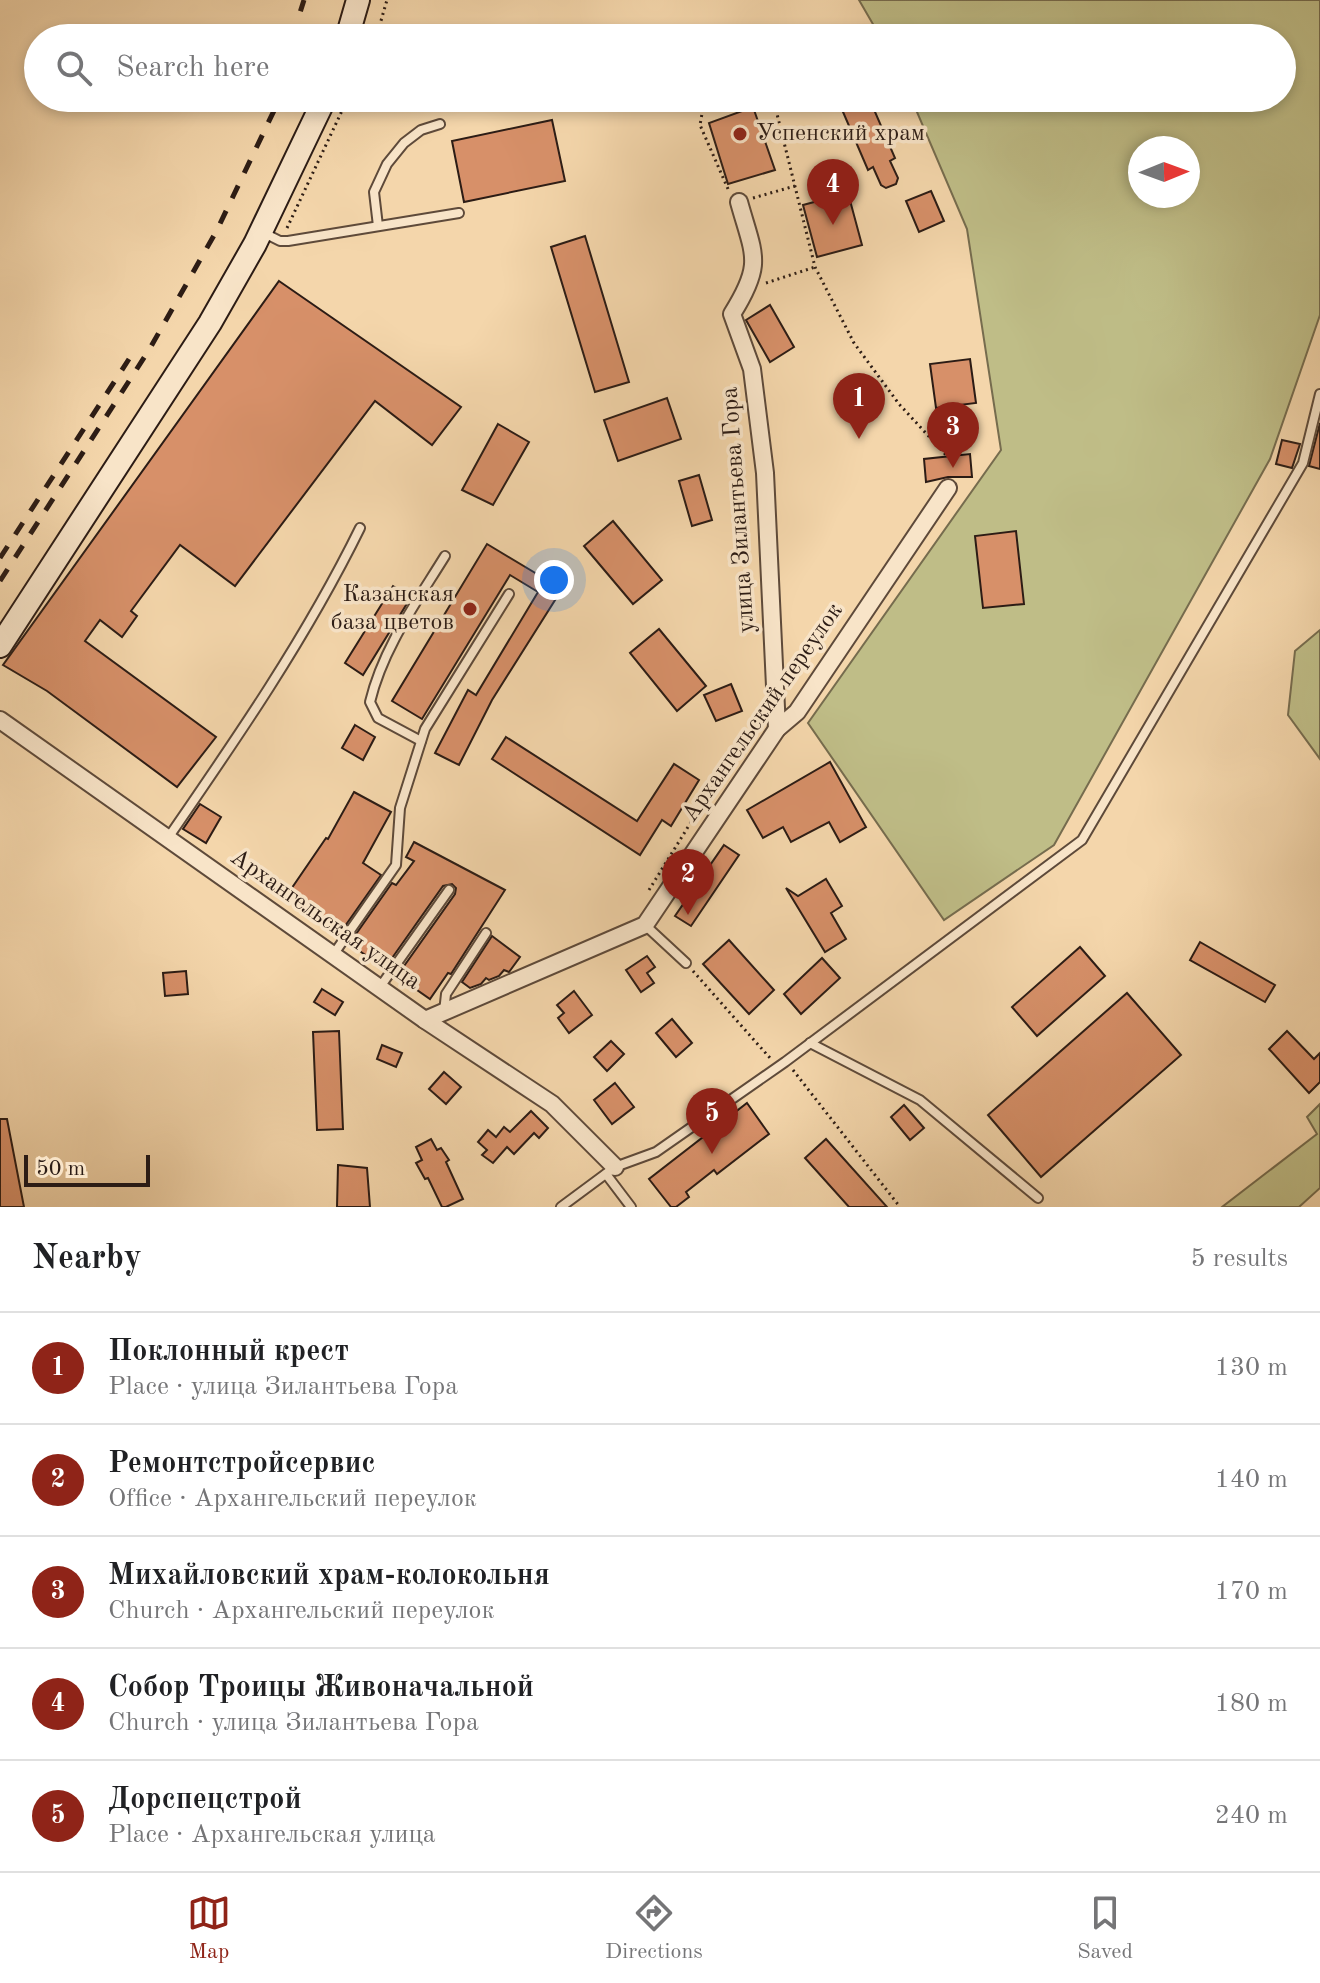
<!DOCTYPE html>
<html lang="en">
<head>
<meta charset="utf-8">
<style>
	body { margin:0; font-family:"Old Standard TT",serif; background:#f2f2f2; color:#202124 }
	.compass { position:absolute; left:1128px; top:136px; width:72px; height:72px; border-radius:50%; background:#fff; box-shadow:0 4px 12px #0003; rotate:89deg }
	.scale { position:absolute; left:24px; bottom:20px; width:126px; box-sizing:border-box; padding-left:8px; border:4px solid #2c1c15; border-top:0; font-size:22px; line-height:28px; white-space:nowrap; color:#2c1c15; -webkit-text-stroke:6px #f8e4c8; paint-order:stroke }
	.you { position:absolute; left:554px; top:580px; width:28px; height:28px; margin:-20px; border:6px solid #fff; border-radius:50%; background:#1a73e8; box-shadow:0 0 0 12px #1a73e833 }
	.badge { display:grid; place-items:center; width:52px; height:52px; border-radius:50%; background:#8f2418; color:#fff; font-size:26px; font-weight:700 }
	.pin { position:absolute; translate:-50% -66px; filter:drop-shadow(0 2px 4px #0008) }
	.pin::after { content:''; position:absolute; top:42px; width:28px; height:24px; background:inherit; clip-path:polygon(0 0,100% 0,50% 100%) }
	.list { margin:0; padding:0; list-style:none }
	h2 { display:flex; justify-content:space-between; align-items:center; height:104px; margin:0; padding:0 32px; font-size:34px }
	h2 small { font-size:26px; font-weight:400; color:#757577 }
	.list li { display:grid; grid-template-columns:52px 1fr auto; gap:24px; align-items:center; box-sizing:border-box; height:112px; padding:0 32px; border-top:2px solid #e0e0e0 }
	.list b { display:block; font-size:30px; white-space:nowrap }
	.list p { margin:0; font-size:26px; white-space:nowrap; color:#757577 }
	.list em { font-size:26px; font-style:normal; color:#757577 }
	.icon { flex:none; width:44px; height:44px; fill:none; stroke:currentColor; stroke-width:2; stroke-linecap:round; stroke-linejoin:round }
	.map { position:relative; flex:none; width:1320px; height:1207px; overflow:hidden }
	.search { position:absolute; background:#fff; box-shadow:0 4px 12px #0003; left:24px; right:24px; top:24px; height:88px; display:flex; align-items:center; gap:20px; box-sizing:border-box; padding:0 28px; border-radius:44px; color:#757577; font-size:30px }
	.sheet { height:664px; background:#fff }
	nav { display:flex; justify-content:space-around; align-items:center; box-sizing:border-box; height:112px; border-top:2px solid #e0e0e0; background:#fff; font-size:22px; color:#757577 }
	nav a { display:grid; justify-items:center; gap:4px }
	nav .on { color:#8f2418 }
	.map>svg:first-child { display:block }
	.green { fill:#bfbd87; stroke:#766c4e; stroke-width:2; fill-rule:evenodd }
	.building { fill:#d79069; stroke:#2c1c15; stroke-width:2 }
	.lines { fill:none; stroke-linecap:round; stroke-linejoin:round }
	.service-casing { stroke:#5e4a3a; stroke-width:12 }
	.minor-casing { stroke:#5e4a3a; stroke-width:20 }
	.secondary-casing { stroke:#2c1c15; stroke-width:26 }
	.path { stroke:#2c1c15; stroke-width:3; stroke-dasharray:2 4; stroke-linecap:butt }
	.service { stroke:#f8e4c8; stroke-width:8 }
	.minor { stroke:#f8e4c8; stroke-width:16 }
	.secondary { stroke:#f8e4c8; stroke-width:22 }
	.rail { stroke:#2c1c15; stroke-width:5; stroke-dasharray:14 14; stroke-linecap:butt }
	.poi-dot { fill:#8f2418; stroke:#f8e4c8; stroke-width:3 }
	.labels { text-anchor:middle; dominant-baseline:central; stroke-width:7; stroke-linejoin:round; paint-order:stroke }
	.poi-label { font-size:24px; fill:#2c1c15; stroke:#f8e4c8; text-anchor:start }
	.street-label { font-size:24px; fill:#2c1c15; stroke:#f8e4c8 }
</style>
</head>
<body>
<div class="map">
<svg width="1320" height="1207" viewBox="0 0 1320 1207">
	<rect width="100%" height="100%" fill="#f4d6ab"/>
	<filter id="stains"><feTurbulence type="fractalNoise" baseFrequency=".0025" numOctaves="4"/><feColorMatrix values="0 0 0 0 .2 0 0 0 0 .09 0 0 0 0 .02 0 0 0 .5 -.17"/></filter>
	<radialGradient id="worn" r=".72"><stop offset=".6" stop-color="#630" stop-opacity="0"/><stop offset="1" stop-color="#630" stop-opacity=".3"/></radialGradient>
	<g class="green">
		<path d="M859,0h461v315l-50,144 -216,386 -110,75 -136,-197 193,-273 -34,-221 -56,-131h371v-60h-401zM1140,148h48v48h-48z"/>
		<path d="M1320,630v129l-32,-44 7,-64z"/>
		<path d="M1320,1104v84l-21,19h-77l95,-73 -10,-17z"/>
	</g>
	<g class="building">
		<path d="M837,98h32l26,60 -5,3 8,17 -2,6 -10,4 -5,-3 -8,-18 -5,3z"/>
		<path d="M753,107l22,63 -47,14 -19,-61z"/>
		<path d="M552,120l13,61 -101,21 -12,-61z"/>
		<path d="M931,191l13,30 -25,11 -13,-31z"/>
		<path d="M848,193l14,52 -45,12 -14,-52z"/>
		<path d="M585,236l44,146 -34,10 -44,-145z"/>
		<path d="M279,281l182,126 -29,38 -57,-44 -140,185 -55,-41 -49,66 6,5 -15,21 -22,-17 -15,21 131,96 -39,50 -130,-96 -44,-26z"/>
		<path d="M770,305l24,42 -24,15 -24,-42z"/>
		<path d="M970,359l6,44 -40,5 -6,-44z"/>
		<path d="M860,381l2,24 -8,9 -10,-7 -3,-24z"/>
		<path d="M667,398l14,41 -63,22 -14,-41z"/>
		<path d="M1320,423v46l-11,-3z"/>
		<path d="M498,424l31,18 -36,63 -31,-15z"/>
		<path d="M1282,440l18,4 -8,24 -16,-4z"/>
		<path d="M970,454l2,23h-24l-22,5 -2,-23z"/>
		<path d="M699,475l13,45 -20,6 -13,-45z"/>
		<path d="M613,521l49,59 -29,24 -49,-58z"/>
		<path d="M1016,531l8,73 -41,4 -8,-72z"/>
		<path d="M487,544l75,45 -70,111 -33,65 -24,-12 33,-63 8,5 62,-103 -28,-17 -88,144 -30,-18z"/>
		<path d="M393,586l18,11 -48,78 -18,-12z"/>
		<path d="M659,629l47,57 -29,25 -47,-58z"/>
		<path d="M731,684l11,27 -26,10 -12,-26z"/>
		<path d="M355,725l20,12 -12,23 -21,-12z"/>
		<path d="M506,737l131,84 37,-57 25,16 -28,46 -9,-6 -22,35 -148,-96z"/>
		<path d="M830,762l36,65 -26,15 -11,-20 -38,20 -8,-15 -20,11 -16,-28z"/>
		<path d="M354,792l37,20 -28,51 18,12 -43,61 -53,-38 41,-60 2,1z"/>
		<path d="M200,804l21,13 -15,26 -23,-14z"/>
		<path d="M414,842l91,48 -54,84 -3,-1 -18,26 -33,-23 58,-82 1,-6 -4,-4 -9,2 -58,82 -36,-24 43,-61 4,2 18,-24 -8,-4z"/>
		<path d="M724,845l15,10 -48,71 -16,-10z"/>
		<path d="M826,879l16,27 -11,7 15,26 -21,13 -39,-64 12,8z"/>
		<path d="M492,936l28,21 -11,15 -5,-2 -5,6 -10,4 -3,-2 -5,6 -11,4 -8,-6z"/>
		<path d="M729,940l45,50 -25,24 -46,-50z"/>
		<path d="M1200,942l75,43 -10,17 -75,-42z"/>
		<path d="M1080,947l25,29 -68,60 -25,-29z"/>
		<path d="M647,956l8,11 -8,6 7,10 -13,9 -15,-22z"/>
		<path d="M822,958l18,20 -39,36 -17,-20z"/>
		<path d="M186,971l2,23 -23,2 -2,-23z"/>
		<path d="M322,989l21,13 -8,13 -21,-13z"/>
		<path d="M574,991l18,24 -23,18 -11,-15 6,-5 -7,-8z"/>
		<path d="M1127,993l54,62 -140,122 -53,-62z"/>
		<path d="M672,1019l20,24 -16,14 -20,-24z"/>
		<path d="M339,1031l4,98 -26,1 -4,-98z"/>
		<path d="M1287,1031l27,28 6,-6v29l-11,11 -40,-44z"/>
		<path d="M611,1041l13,13 -17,17 -13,-14z"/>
		<path d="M382,1045l20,8 -6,14 -19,-8z"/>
		<path d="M444,1072l17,15 -15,17 -17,-15z"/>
		<path d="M615,1083l19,24 -22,17 -18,-24z"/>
		<path d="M747,1103l22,31 -52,40 -3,-4 -28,22 3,5 -13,10h-5l-22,-28z"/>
		<path d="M904,1105l20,23 -14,12 -19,-23z"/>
		<path d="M531,1111l17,17 -9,10 -5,-5 -20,21 -7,-7 -14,16 -11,-8 5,-5 -9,-8 10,-12 8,7 8,-10 6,5z"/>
		<path d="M0,1119h7l17,88h-24z"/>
		<path d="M431,1139l6,11 4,-2 8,12 -3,2 17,37 -17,8h-4l-14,-29 -3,1 -9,-16 6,-3 -6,-13z"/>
		<path d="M826,1139l61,68h-38l-44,-49z"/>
		<path d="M338,1165l29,3 3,39h-33z"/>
	</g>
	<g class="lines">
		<defs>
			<g id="service">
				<path d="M378,226l-4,-34 13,-28 17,-21 17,-13 19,-6"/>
				<path d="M264,233l16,8h8l171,-28"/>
				<path d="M421,741l-43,-23 -8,-16c13,-54 46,-99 75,-146"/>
				<path d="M168,838c69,-100 138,-200 192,-310"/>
				<path d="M645,925l41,38"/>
				<path d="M333,955l63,-90 4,-57 25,-79 84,-135"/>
				<path d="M380,987l69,-97"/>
				<path d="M444,1012l2,-18 40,-61"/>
				<path d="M810,1043l110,57 118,98"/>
				<path d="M606,1174l25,33"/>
				<path d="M561,1207l54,-40 41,-15 129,-90 297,-222 221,-377 17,-69"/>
			</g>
			<g id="minor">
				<path d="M739,202c15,54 25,61 -7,112l20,55 13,104 12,256"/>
				<path d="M0,720l425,300 127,84 63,63"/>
				<path d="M425,1020l220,-95 132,-196 20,-17 151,-224"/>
			</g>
			<g id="secondary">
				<path d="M347,38l11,-38"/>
				<path d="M0,646l210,-323 45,-79 70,-146"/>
			</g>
		</defs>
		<use href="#service" class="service-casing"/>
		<use href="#minor" class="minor-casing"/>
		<use href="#secondary" class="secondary-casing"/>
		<g class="path">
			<path d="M376,38l11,-38"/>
			<path d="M773,98l42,169 39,76 45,61 48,52"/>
			<path d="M728,189l-28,-64 3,-17 39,-10"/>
			<path d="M753,198l42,-12"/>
			<path d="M287,228l61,-130"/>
			<path d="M766,283l49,-16"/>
			<path d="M649,890l65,-105 9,-8"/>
			<path d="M693,971l77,87"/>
			<path d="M793,1070l107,137"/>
		</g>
		<use href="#service" class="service"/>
		<use href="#minor" class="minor"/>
		<use href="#secondary" class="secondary"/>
		<g class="rail">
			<path d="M292,38l12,-38"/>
			<path d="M0,558l129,-199"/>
			<path d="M0,581l149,-231 68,-120 63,-132"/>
		</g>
	</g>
	<g class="poi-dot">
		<circle cx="740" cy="134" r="8"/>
		<circle cx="470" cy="609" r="8"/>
	</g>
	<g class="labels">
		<g class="poi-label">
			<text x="756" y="134">Успенский храм</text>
			<text x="454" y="595" text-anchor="end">Казанская<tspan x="454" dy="28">база цветов</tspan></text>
		</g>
		<g class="street-label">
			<text transform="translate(739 510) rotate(-94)">улица Зилантьева Гора</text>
			<text transform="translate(763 713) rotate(-55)">Архангельский переулок</text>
			<text transform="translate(325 920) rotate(35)">Архангельская улица</text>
		</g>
	</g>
	<rect width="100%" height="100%" filter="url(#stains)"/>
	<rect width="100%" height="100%" fill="url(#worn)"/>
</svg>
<svg class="compass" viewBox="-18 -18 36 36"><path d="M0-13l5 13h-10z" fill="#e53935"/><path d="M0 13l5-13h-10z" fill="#757577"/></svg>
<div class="scale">50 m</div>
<div class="you"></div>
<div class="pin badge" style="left:859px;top:439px">1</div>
<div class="pin badge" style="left:688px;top:915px">2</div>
<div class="pin badge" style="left:953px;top:468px">3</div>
<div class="pin badge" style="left:833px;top:225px">4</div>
<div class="pin badge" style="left:712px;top:1154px">5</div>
<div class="search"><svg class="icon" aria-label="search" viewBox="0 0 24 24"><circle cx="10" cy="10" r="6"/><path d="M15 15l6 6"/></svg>Search here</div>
</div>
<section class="sheet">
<h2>Nearby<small>5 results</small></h2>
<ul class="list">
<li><span class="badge">1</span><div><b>Поклонный крест</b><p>Place · улица Зилантьева Гора</p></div><em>130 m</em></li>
<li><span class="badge">2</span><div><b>Ремонтстройсервис</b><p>Office · Архангельский переулок</p></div><em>140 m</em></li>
<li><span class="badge">3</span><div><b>Михайловский храм-колокольня</b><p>Church · Архангельский переулок</p></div><em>170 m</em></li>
<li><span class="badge">4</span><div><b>Собор Троицы Живоначальной</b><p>Church · улица Зилантьева Гора</p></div><em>180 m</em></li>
<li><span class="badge">5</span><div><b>Дорспецстрой</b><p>Place · Архангельская улица</p></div><em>240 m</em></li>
</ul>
</section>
<nav>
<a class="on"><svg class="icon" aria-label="map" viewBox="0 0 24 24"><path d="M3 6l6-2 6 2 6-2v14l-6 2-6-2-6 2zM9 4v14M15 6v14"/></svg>Map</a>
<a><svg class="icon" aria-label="directions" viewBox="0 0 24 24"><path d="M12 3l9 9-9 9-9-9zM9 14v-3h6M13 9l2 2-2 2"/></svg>Directions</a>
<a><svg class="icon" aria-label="saved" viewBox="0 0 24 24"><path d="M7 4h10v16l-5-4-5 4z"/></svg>Saved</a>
</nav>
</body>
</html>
